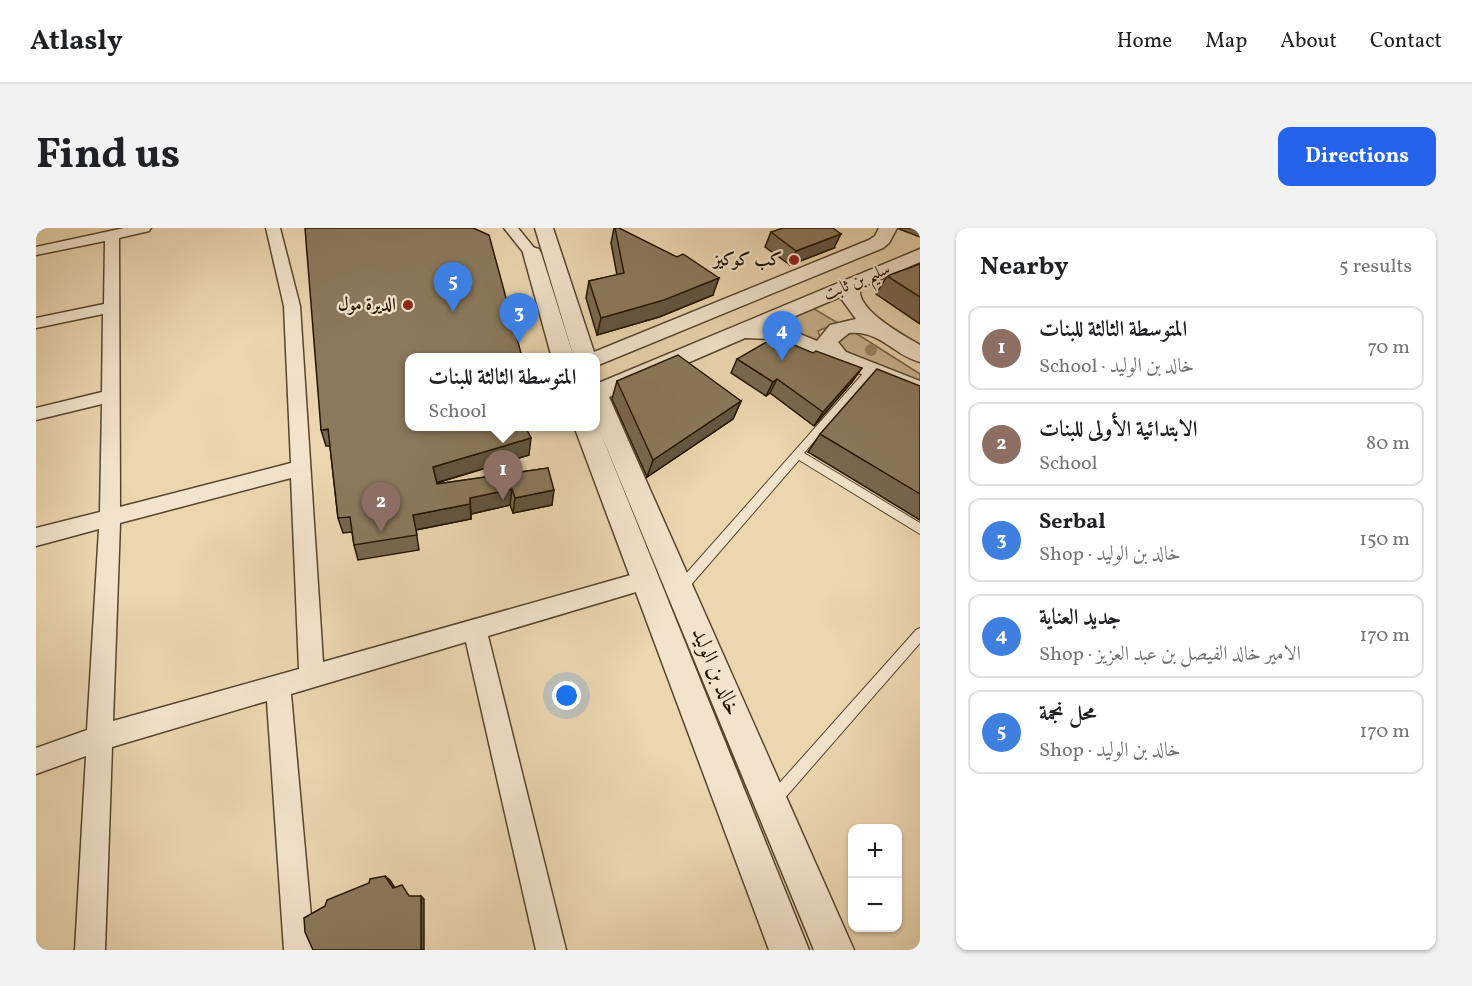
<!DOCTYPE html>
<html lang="en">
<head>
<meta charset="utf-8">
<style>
	body { margin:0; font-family:Vollkorn,Amiri,serif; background:#f2f2f2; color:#202124 }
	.controls { position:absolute; right:18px; bottom:18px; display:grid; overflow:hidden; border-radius:12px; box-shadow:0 2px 4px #0004 }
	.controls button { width:54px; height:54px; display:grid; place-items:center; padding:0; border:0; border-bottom:2px solid #e0e0e0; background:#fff; color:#202124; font:30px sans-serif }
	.you { position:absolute; left:531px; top:468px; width:21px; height:21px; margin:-15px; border:4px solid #fff; border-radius:50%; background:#1a73e8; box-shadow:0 0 0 9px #1a73e833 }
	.badge { display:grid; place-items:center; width:39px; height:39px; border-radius:50%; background:#2563eb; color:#fff; font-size:20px; font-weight:700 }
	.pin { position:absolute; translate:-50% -50px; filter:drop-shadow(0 2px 3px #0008) }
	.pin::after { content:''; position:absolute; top:32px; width:21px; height:18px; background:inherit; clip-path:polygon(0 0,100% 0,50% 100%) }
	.popup { position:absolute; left:369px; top:125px; width:195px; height:78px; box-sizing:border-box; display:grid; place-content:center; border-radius:12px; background:#fff; filter:drop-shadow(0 2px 4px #0005); font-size:20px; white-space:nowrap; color:#757577 }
	.popup b { font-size:22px; color:#202124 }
	.popup::after { content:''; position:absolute; left:50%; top:100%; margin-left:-12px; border:12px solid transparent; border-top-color:#fff }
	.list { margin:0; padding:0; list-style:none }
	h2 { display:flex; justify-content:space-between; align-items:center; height:78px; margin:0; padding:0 24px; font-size:26px }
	h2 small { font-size:20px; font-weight:400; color:#757577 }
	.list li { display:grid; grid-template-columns:39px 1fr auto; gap:18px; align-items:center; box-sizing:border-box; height:84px; margin:0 12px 12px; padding:0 12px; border:2px solid #e0e0e0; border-radius:12px }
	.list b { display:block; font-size:22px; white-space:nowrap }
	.list p { margin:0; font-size:20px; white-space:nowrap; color:#757577 }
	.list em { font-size:20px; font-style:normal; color:#757577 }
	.map { position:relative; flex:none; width:884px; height:722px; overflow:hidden; border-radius:12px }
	header { display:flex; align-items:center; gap:36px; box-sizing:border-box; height:84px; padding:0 30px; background:#fff; border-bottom:2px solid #e0e0e0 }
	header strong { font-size:28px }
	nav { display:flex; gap:33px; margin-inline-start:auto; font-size:21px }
	.intro { display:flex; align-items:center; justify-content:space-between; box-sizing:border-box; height:144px; padding:0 36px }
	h1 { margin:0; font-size:42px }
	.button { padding:15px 27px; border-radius:12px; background:#2563eb; color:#fff; font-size:21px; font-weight:700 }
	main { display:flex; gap:36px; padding:0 36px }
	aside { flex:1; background:#fff; border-radius:12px; box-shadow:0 2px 4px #0004 }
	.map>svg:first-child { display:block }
	.green { fill:#c9b592; stroke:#76654a; stroke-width:1.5 }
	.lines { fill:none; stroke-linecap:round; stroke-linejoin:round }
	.service-casing { stroke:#56452d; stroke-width:2 }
	.minor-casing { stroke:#56452d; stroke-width:3 }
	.tertiary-casing { stroke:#56452d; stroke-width:3 }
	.service { fill:#f2e4cc; fill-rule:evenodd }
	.minor { fill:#f2e4cc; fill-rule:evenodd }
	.tertiary { fill:#f2e4cc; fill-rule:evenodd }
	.tree { fill:#998667 }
	.wall { fill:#78684f; stroke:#241501; stroke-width:1.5 }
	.shaded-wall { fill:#615540; stroke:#241501; stroke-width:1.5 }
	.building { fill:#8b795c; stroke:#241501; stroke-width:1.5 }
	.poi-dot { fill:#8f2418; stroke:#f2e4cc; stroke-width:2 }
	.labels { text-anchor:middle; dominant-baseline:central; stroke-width:4.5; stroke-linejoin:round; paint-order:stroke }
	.far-poi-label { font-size:18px; font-weight:bold; fill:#241501; stroke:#f2e4cc; text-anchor:end }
	.far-street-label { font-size:18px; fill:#241501; stroke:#f2e4cc }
	.street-label { font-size:22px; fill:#241501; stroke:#f2e4cc }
</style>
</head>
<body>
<header>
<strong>Atlasly</strong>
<nav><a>Home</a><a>Map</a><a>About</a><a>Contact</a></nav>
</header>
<div class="intro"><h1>Find us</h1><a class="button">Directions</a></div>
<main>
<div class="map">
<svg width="884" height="722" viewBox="0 0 884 722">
	<rect width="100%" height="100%" fill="#ebd6b0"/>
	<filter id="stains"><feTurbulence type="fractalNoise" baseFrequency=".00333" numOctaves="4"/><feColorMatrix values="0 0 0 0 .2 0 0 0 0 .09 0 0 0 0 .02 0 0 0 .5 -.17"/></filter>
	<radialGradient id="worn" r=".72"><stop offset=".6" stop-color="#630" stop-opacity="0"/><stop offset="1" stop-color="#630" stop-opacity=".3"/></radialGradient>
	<g class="green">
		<path d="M775,79l32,19 -4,1 -5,-3 -16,7 3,9 -3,1 -46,-18z"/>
		<path d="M818,104l66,42v9l-85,-34 1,-12z"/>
	</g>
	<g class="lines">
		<defs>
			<g id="service">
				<path d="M835,139l5,3 -2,2 -70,81 116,70v11l-121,-74 -115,133 -4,1 -4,-1 -2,-4 2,-4 192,-217z"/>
				<path d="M884,400v15l-143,164 -5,2 -5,-2 -2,-5 2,-5 149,-167z"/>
			</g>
			<g id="minor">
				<path d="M88,0h27l-2,3 -30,7 1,269 171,-44 -7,-157 -18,-78h14l20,78 23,356 322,-91 8,2 3,7 -3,7 -165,49 78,314h-30l-70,-308 -175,52 23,256h-30l-17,-249 -155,46 -7,203h-30l11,-194 -50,18v-26l51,-18 12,-201 -63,17v-18l64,-16 2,-108 -66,16v-12l66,-16 1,-78 -67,14v-10l68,-14 1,-63 -69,14v-8zM255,250l8,191 -186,52 7,-198z"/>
				<path d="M468,0h14l21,26 -2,3h-10z"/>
			</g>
			<g id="tertiary">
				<path d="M499,0h18l41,124 275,-112 6,-4 4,-8h18l-8,15 -6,5 -287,118v-8h-22z"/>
				<path d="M496,19l7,2 2,4 33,105h-22l-29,-105 2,-4z"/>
				<path d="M884,21v13l-60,26c-4,22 43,47 60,57v17c-27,-7 -39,-32 -71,-29l-11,9 8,10 74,29v17l-145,-59 -30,-1 -136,59 245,553h-40l-215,-521 210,521h-40l-195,-524h22v-3l2,3 -2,-42zM804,69l16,22 -26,6 -13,16 -32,-13 -13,-2z"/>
			</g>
		</defs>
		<use href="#service" class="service-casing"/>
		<use href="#minor" class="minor-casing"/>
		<use href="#tertiary" class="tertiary-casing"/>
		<use href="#service" class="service"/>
		<use href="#minor" class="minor"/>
		<use href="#tertiary" class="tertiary"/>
	</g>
	<circle class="tree" cx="835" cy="122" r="6"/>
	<g class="wall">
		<path d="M578,0h5l94,67 -54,22 -62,18 -11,-37 3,-17 28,-6 -6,-32z"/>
		<path d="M863,0h21v9l-21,-8z"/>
		<path d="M735,4l63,16 -44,17 -25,-18z"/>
		<path d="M884,36v60l-44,-30 11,-18z"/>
		<path d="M701,131l115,23 -38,44 -44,-33 -4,3 -35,-23z"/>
		<path d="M581,153l124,20 -8,18 -86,58 -35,-78z"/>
		<path d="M884,158v134l-112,-68 12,-18z"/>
		<path d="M374,198h118l-3,1 4,28 -92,28v1l111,-16 4,37 -39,8 -3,-8 -39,9v5l-55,11 3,20 -61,10 -4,-15 -2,-13 -9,1 -5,-15 -8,-72h-4l-5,-16z"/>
	</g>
	<g class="shaded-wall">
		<path d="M805,6l-7,14 -44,17 6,-14z"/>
		<path d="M683,50l-6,17 -54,22 -62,18 4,-17z"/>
		<path d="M826,140l-10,14 -38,44 9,-14z"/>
		<path d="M741,151l-7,14 -4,3 7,-14z"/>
		<path d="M705,173l-8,18 -86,58 6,-17z"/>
		<path d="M495,210l-2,17 -94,28 -2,-16z"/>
		<path d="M476,261l-2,16 -39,9 -1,-16z"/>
		<path d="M518,262l-2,15 -39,8 2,-15z"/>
		<path d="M434,276l1,15 -56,11 -2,-15z"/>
		<path d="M349,648l5,4 7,11 -4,-3z"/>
		<path d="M385,668l3,3v51h-3z"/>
	</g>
	<g class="building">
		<path d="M269,0h168l16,7 33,122h-112v69h115l6,12 -98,29 4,17 111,-16 6,22 -39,8 -3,-9 -42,9v6l-57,11 4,20 -63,10 -4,-28 -12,1 -10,-89 -7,1z"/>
		<path d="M579,0h4l58,29 6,-3 36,24 -55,22 -63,18 -12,-37 35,-8z"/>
		<path d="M747,0h50l8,6 -45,17 -25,-19z"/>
		<path d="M884,36v33l-33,-21z"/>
		<path d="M739,109l38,16 3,-2 46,17 -39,44 -46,-33 -4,3 -36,-23z"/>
		<path d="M642,127l63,46 -88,59 -36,-79z"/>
		<path d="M841,141l43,17v108l-100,-60z"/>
		<path d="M349,648l8,12 9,-3 7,11h12v54h-108l-8,-18 -1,-14 21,-12 2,-6 42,-17 1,-4z"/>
	</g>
	<g class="poi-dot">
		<circle cx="758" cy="32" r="6"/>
		<circle cx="372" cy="77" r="6"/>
	</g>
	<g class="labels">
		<g class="far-poi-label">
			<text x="746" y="32">كب كوكيز</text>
			<text x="360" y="77">الديرة مول</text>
		</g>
		<g class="far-street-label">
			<text transform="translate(821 54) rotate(-23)">سليم بن ثابت</text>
		</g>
		<g class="street-label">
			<text transform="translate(679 444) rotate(67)">خالد بن الوليد</text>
		</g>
	</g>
	<rect width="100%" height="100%" filter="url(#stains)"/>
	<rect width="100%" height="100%" fill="url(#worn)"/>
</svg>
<div class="controls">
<button>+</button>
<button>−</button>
</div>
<div class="you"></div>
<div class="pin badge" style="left:467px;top:272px;background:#8d6e63">1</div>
<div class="popup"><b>المتوسطة الثالثة للبنات</b>School</div>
<div class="pin badge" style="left:345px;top:304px;background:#8d6e63">2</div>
<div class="pin badge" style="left:483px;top:115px;background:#3f7fe0">3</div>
<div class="pin badge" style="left:746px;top:133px;background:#3f7fe0">4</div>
<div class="pin badge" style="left:417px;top:84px;background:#3f7fe0">5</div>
</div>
<aside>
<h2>Nearby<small>5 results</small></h2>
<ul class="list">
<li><span class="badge" style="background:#8d6e63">1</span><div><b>المتوسطة الثالثة للبنات</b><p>School · خالد بن الوليد</p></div><em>70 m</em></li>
<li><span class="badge" style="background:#8d6e63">2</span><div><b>الابتدائية الأولى للبنات</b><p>School</p></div><em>80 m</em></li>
<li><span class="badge" style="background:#3f7fe0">3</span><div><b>Serbal</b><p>Shop · خالد بن الوليد</p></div><em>150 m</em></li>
<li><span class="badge" style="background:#3f7fe0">4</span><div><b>جديد العناية</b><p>Shop · الامير خالد الفيصل بن عبد العزيز</p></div><em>170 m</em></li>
<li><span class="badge" style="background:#3f7fe0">5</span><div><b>محل نجمة</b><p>Shop · خالد بن الوليد</p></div><em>170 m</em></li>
</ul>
</aside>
</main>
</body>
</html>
